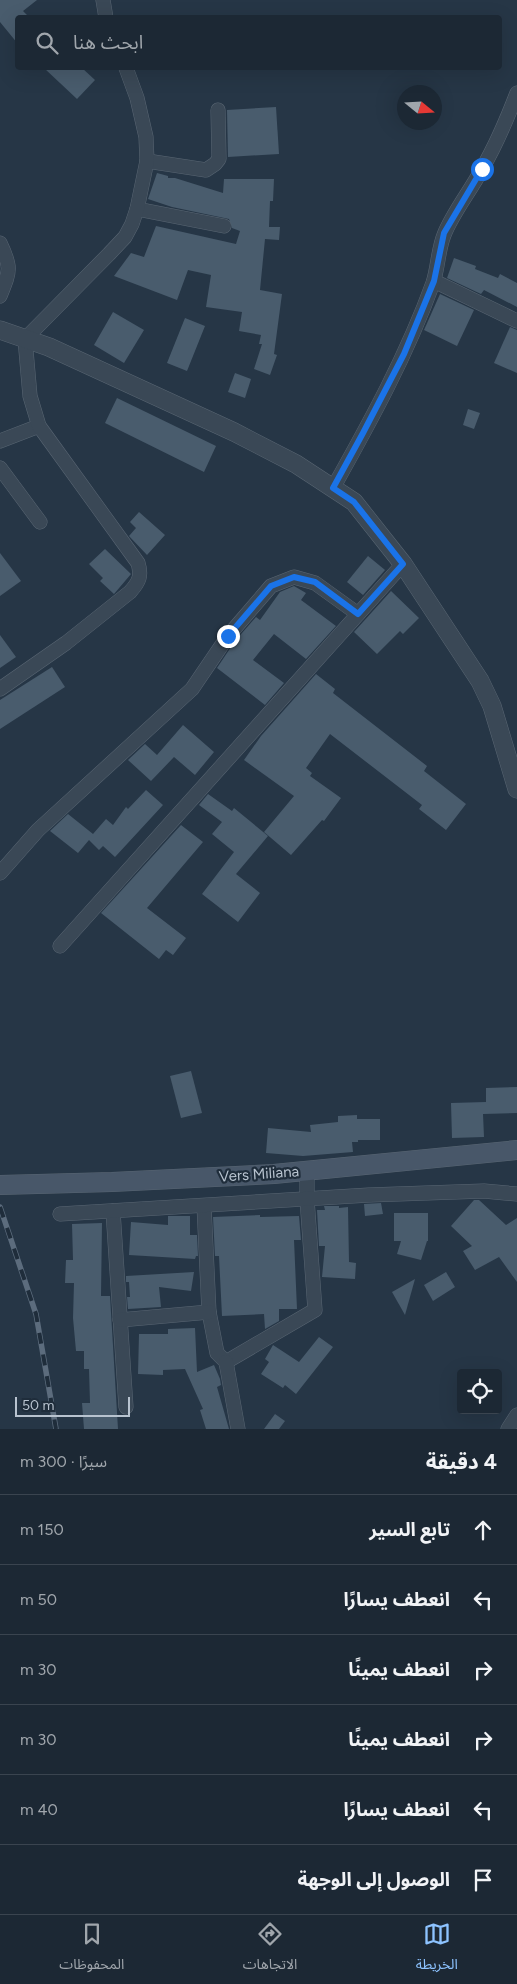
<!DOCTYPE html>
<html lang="ar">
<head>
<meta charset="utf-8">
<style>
	body { margin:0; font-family:Figtree,"Noto Sans Arabic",sans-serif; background:#25303c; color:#f1f3f6; direction:rtl }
	.controls { position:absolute; right:15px; bottom:15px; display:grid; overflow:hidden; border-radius:5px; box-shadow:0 5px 20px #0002 }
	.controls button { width:45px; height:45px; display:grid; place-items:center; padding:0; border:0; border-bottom:1px solid #3a444f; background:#1c2834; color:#f1f3f6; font:25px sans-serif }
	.compass { position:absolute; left:397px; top:85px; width:45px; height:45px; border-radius:50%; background:#1c2834; box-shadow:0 5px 20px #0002; rotate:108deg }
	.scale { position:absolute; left:15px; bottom:12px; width:115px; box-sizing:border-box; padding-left:5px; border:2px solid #b8c3cf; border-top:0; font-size:14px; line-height:18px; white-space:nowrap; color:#b8c3cf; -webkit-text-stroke:4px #1f2d3b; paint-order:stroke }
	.stop { position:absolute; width:15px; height:15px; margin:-11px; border:4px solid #1a73e8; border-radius:50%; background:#fff }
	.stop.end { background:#1a73e8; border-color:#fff; box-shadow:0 1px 5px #0008 }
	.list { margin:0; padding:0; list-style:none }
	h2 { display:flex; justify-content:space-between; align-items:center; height:65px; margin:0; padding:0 20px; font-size:21px }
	h2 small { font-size:16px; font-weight:400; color:#a0a6ac }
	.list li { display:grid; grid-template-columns:32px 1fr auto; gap:15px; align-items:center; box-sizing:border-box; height:70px; padding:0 20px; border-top:1px solid #3a444f }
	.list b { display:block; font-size:19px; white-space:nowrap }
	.list em { font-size:16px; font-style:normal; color:#a0a6ac }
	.icon { flex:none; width:28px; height:28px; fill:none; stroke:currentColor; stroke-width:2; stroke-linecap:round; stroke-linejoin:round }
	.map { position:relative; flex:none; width:517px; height:1429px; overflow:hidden; direction:ltr }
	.search { position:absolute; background:#1c2834; box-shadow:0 5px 20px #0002; left:15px; right:15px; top:15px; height:55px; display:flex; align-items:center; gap:12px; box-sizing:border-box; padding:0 18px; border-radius:5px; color:#a0a6ac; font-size:19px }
	.sheet { height:485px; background:#1c2834 }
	nav { display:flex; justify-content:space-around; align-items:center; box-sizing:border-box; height:70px; border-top:1px solid #3a444f; background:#1c2834; font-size:14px; color:#a0a6ac }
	nav a { display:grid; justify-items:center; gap:2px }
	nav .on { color:#8dc3ff }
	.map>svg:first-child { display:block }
	.building { fill:#495c6d }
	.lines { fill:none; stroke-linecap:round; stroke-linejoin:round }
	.minor-casing { stroke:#596673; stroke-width:15 }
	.tertiary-casing { stroke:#596673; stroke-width:19 }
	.secondary-casing { stroke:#596673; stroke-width:20 }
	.minor { stroke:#3a4856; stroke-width:14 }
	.tertiary { stroke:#3a4856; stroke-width:18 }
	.secondary { stroke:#485769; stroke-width:19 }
	.rail-casing { stroke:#5c6c7d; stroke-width:5.5 }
	.rail { stroke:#1f2d3b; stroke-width:4; stroke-dasharray:11; stroke-linecap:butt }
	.route { stroke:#1a73e8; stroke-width:6 }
	.labels { text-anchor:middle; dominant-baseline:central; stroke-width:4.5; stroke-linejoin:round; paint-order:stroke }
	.street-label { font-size:15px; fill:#b8c3cf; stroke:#1f2d3b }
</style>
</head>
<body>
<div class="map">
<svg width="517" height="1429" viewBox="0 0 517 1429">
	<rect width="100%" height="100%" fill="#263646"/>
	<g class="building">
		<path d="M0,0h37l-14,11 7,7h-12v26l-18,-22z"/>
		<path d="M44,68h38l13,12 -18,19z"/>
		<path d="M276,107l3,47 -51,3 -1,-47z"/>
		<path d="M157,173l11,3v2h7l48,15 1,-14h50l-1,22h-3l-1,26h11l-1,13 -14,-1 -5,51 22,4 -8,60 3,1 -7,20 -16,-6 8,-25h-3l2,-9 -22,-4 3,-19 -36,-5 5,-32 -23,-5 -11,30 -63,-24 17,-23 13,4 12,-31 80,18 4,-13 -8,-3 -3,-9 -57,-12 -24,-8z"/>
		<path d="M454,258l22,8 -1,3 23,9 2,-4 17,9v24l-33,-17 -3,4 -34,-16z"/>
		<path d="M440,294l34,16 -17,36 -33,-16z"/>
		<path d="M113,312l31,18 -20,33 -30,-18z"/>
		<path d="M185,318l20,8 -18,45 -20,-8z"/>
		<path d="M510,327l7,3v43l-23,-10z"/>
		<path d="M235,373l16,6 -6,19 -17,-6z"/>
		<path d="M117,398l99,48 -12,26 -99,-49z"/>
		<path d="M468,409l12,4 -6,16 -11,-4z"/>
		<path d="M139,512l26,23 -18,20 -18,-19 7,-8 -6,-6z"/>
		<path d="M105,549l26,25 -17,20 -14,-13 3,-3 -14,-14z"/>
		<path d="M0,553l21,28 -21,15z"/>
		<path d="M368,556l17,14 -22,25 -16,-13z"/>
		<path d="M294,586l12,7 -5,7 35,26 -30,33 -32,-25 -21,26 31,23 -19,22 -48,-37 18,-27 21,-24 4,3 20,-28z"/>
		<path d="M391,591l28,27 -16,16 -3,-3 -23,23 -23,-22z"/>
		<path d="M0,635l16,22 -16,11z"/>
		<path d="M52,667l13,20 -65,42v-29z"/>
		<path d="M316,674l19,15 -2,4 94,73 -3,5 42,33 -20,26 -27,-21 3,-4 -92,-71 -24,34 6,5 -2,3 31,22 -17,23 -2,-1 -31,35 -27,-23 30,-36 -50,-36 17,-24z"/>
		<path d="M183,725l31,27 -19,23 -21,-18 -23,24 -23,-21 17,-16 12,11z"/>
		<path d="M146,790l17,15 -48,52 -12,-11 -4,4 -10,-10 -11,13 -28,-22 18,-17 25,20 13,-15 7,6 13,-18 2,2z"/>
		<path d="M208,794l24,17 2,-3 34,28 -32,38 24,19 -22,29 -36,-28 32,-42 -22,-18 10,-12 -23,-17z"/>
		<path d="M181,825l22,17 -56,66 39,30 -13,17 -7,-5 -7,9 -58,-46z"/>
		<path d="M191,1071l11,42 -21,5 -11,-42z"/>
		<path d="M517,1087v26l-34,1 1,23 -32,1 -1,-35 35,-1v-14z"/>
		<path d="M357,1115v4h23v21h-22v2h-6l1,10 -50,4 -37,-3 2,-25 43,4 -1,-7 28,-3v-6z"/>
		<path d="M474,1200h5l27,25 11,-7v64l-18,-25 -24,13 -12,-19 9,-5 -21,-20z"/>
		<path d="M381,1203l2,11 -18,2 -1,-12z"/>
		<path d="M324,1206h15v2l9,-1 1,55 7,1 -1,16 -33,-2 3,-31h-6l-2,-36h8z"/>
		<path d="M394,1213h34v28h-1l-6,19 -24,-6 4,-13h-7z"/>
		<path d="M260,1215v2l39,-1 2,24h-7l3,69h-18v12l-14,8 -1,-15 -42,2 -3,-60h-4l-2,-39z"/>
		<path d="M168,1216h22v19h7l1,21h-2l-1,3 -66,-4 2,-33 37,3z"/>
		<path d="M102,1223l-1,73h9l8,133h-34l-2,-26h8l-1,-34h-5v-18h-8l-3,-33 1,-35h-9l1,-23h7l-1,-36z"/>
		<path d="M194,1272l-3,19 -32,-4 2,20 -33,2 -1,-12h3l-1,-15h-3v-6z"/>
		<path d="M446,1272l9,15 -22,14 -9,-16z"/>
		<path d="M415,1279l-10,36 -13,-23z"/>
		<path d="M195,1328l2,44 17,-7 6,14 1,6 -4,2 12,42h-23l-6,-19 3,-1 -18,-40 -22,1v5l-25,-1 1,-40h29v-5z"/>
		<path d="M319,1337l14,10 -37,47 -11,-9 -2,3 -22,-14 8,-12 -4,-3 8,-14 26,17z"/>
		<path d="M275,1414l10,7 -6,8h-15z"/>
	</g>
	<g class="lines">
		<defs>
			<g id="minor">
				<path d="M103,0l3,18"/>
				<path d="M147,161l59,9 9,-6 4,-5 -1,-49"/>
				<path d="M137,209l87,17"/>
				<path d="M0,243c12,25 10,28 0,53"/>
				<path d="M434,281l83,40"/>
				<path d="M0,441l39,-15"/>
				<path d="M0,468l40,54"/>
				<path d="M333,488c37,-66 74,-133 100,-205 5,-15 5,-33 11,-48 8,-21 27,-45 38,-66 14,-24 25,-50 35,-76"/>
				<path d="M0,689l66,-46 64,-51c9,-10 12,-16 8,-29l-99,-137 -9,-30 -5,-57 84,-85 16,-17 7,-13 5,-15 10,-48 -1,-24 -9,-39 -11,-30"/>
				<path d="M0,873l38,-43 154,-141 36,-53 43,-50 23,-9 21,6 43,31"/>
				<path d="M60,946l343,-382"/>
				<path d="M204,1206l5,106 8,41 9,9 89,-52 -8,-111v-28"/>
				<path d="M113,1211l13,196"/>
				<path d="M60,1214l309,-19 115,-4 33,3"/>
				<path d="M120,1320l89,-8"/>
				<path d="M226,1362l12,67"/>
				<path d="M508,1429l9,-14"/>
			</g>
			<path id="tertiary" d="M0,330l49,17 185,85 62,32 58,38 49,62 77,117 12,25 25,83"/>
			<path id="secondary" d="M0,1185l112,-3 162,-8 243,-24"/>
		</defs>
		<use href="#minor" class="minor-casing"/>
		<use href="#tertiary" class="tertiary-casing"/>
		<use href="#secondary" class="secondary-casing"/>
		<use href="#minor" class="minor"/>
		<use href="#tertiary" class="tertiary"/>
		<use href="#secondary" class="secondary"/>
		<defs>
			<path id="rail" d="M0,1207l36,107 20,115"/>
		</defs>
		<use href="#rail" class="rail-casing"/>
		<use href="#rail" class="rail"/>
	</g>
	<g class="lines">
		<path class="route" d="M228,636l43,-50 23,-9 21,5 43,32 45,-50 -49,-62 -21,-14 30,-55 41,-79 30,-73 10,-48 38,-64"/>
	</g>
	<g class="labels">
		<g class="street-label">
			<text transform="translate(259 1174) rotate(-4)">Vers Miliana</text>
		</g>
	</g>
</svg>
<div class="controls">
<button><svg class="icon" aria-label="locate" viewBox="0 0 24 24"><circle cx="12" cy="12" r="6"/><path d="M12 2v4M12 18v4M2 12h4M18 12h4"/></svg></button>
</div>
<svg class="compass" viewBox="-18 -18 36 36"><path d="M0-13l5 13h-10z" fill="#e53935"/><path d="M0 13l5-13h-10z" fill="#a0a6ac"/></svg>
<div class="scale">50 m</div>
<div class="stop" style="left:482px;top:169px"></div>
<div class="stop end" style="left:228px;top:636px"></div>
<div class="search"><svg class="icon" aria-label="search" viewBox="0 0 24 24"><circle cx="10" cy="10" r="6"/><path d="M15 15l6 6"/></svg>ابحث هنا</div>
</div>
<section class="sheet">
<h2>4 دقيقة<small>سيرًا · 300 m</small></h2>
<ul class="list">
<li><svg class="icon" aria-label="ahead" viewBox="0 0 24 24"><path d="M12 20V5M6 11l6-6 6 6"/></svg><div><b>تابع السير</b></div><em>150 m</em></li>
<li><svg class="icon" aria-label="left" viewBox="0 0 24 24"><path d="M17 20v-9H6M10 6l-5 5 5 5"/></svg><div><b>انعطف يسارًا</b></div><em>50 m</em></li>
<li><svg class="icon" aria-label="right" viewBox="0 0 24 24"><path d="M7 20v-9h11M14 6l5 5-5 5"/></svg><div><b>انعطف يمينًا</b></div><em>30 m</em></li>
<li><svg class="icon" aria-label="right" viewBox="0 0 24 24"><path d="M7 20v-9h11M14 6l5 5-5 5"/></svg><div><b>انعطف يمينًا</b></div><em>30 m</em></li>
<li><svg class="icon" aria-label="left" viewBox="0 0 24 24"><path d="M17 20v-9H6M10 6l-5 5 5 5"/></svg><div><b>انعطف يسارًا</b></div><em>40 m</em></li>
<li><svg class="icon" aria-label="arrive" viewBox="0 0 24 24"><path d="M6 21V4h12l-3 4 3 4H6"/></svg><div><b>الوصول إلى الوجهة</b></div></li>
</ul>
</section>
<nav>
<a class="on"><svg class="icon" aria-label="map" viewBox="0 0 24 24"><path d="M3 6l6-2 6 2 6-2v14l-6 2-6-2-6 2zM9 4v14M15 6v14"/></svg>الخريطة</a>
<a><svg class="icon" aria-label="directions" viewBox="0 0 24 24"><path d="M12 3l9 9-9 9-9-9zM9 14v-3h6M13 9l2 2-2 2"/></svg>الاتجاهات</a>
<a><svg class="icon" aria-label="saved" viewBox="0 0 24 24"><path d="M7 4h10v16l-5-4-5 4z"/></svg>المحفوظات</a>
</nav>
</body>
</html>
